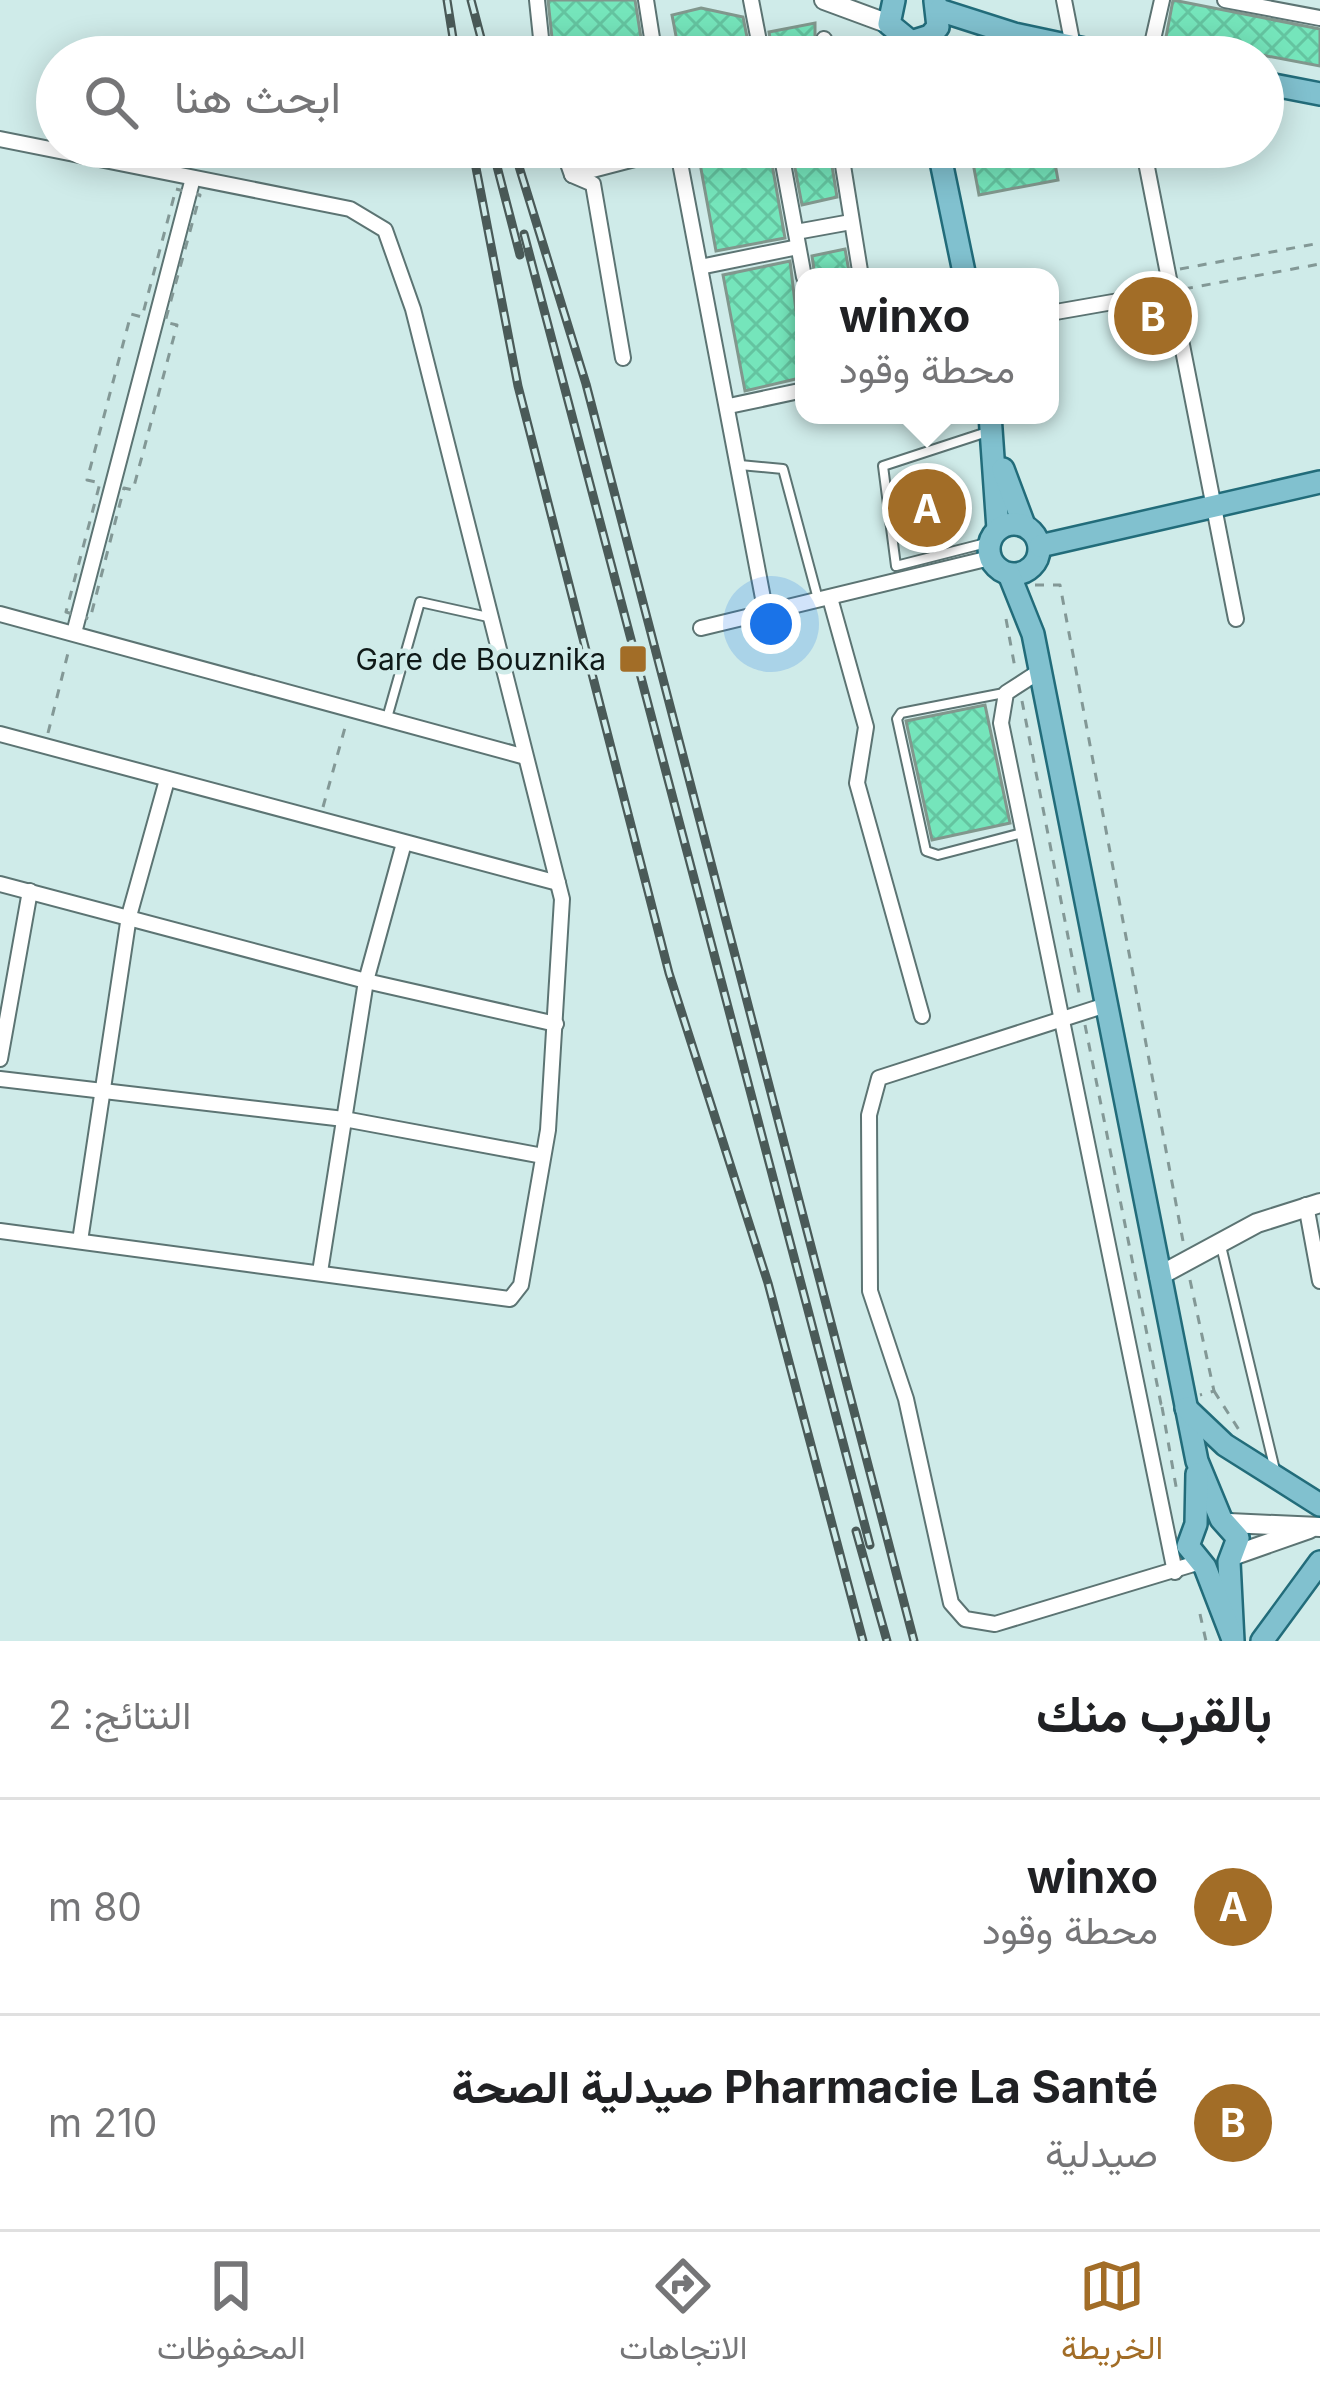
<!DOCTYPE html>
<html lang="ar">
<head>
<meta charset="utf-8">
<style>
	body { margin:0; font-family:Inter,Vazirmatn,sans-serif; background:#f6f6f6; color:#202124; direction:rtl }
	.you { position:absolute; left:771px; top:624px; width:42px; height:42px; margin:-30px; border:9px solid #fff; border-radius:50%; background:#1a73e8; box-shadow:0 0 0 18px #1a73e833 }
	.badge { display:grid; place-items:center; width:78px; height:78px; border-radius:50%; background:#a26d27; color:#fff; font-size:39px; font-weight:700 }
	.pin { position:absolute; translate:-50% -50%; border:6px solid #fff; box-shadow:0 3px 12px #0006 }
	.popup { position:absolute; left:795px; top:268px; width:264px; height:156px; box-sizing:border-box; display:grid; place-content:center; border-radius:24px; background:#fff; filter:drop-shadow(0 3px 9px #0005); font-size:39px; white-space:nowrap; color:#757577 }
	.popup b { font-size:45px; color:#202124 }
	.popup::after { content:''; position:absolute; left:50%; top:100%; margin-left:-24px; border:24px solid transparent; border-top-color:#fff }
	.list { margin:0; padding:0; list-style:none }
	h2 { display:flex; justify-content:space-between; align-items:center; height:156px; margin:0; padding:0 48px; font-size:51px }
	h2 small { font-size:39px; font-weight:400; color:#757577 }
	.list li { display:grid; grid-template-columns:78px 1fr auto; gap:36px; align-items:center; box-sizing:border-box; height:216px; padding:0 48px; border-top:3px solid #e0e0e0 }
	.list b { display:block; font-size:45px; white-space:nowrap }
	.list p { margin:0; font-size:39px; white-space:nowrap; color:#757577 }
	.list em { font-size:39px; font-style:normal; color:#757577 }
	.icon { flex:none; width:66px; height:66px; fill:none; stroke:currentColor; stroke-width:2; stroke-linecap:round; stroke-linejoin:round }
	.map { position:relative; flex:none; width:1320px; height:1641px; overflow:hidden; direction:ltr }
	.search { position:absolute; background:#fff; box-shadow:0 6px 30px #0003; left:36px; right:36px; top:36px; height:132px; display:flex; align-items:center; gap:30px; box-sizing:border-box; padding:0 42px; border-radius:66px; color:#757577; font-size:45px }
	.sheet { height:588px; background:#fff }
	nav { display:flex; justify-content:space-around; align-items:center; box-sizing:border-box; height:168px; border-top:3px solid #e0e0e0; background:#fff; font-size:33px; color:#757577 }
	nav a { display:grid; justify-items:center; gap:6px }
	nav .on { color:#a26d27 }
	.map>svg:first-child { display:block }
	.building { fill:url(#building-cross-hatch); stroke:#81978d; stroke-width:3 }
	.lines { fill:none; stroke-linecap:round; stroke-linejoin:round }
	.service-casing { stroke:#5c7473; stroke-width:12 }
	.minor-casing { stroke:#5c7473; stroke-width:18 }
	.tertiary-casing { stroke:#5c7473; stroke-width:22 }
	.primary-casing { stroke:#226c7a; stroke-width:26 }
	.path { stroke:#839896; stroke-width:3; stroke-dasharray:9 9; stroke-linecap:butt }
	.service { stroke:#fff; stroke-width:8 }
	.minor { stroke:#fff; stroke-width:14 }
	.tertiary { stroke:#fff; stroke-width:18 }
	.primary { stroke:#81c1cf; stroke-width:21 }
	.rail-casing { stroke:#4a5a58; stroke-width:9 }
	.rail { stroke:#cfebe9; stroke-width:4.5; stroke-dasharray:14; stroke-linecap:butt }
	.poi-dot { fill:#a26d27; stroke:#cfebe9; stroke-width:4.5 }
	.labels { text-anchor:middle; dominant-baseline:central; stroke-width:9; stroke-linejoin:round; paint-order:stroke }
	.poi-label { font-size:30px; fill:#0f1918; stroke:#cfebe9; text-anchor:end }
</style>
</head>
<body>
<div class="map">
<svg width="1320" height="1641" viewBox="0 0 1320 1641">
	<defs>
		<pattern id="building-cross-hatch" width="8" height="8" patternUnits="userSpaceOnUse" patternTransform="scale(3)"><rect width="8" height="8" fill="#75e5bb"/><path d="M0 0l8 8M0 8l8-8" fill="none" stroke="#64c4a0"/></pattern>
	</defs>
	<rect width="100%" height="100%" fill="#cfebe9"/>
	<g class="building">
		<path d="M548,0h87l9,57h-90z"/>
		<path d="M1173,0l147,29v37l-154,-29z"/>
		<path d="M701,8l42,9 8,40h-71l-8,-42z"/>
		<path d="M815,23v34h-42l-4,-25z"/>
		<path d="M697,147h72l16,91 -69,13z"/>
		<path d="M791,147h38l8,50 -35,8z"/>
		<path d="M970,147h82l6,33 -79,15z"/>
		<path d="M845,249l5,28h-35l-3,-21z"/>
		<path d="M790,261l14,116 -59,14 -22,-116z"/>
		<path d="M985,705l25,118 -78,17 -26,-119z"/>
	</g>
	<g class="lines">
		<defs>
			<g id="service">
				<path d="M740,465l43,4 35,130"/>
				<path d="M990,542l-94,24 -13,-100 107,-35"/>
				<path d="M1004,693l-103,20 -4,6 29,132 12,4 84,-22"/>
				<path d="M387,718l33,-116 68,15"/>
				<path d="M1221,1246l54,224"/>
			</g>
			<g id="minor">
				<path d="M537,0l6,57"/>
				<path d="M646,0l9,57"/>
				<path d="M751,0l11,57"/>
				<path d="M1064,0l9,46"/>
				<path d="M1225,0l95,18"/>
				<path d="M824,39l2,18"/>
				<path d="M1149,57l13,-57"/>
				<path d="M0,139l350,70 35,21 28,79 149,590 -14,231 -27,155 -11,14 -510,-68"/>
				<path d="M562,147l10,28"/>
				<path d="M677,147l89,467"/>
				<path d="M780,147l24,130"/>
				<path d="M840,147l21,130"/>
				<path d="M1143,147l93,472"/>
				<path d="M577,174l100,-26"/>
				<path d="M572,175l21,9 30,174"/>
				<path d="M796,232l55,-10"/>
				<path d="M700,267l98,-20"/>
				<path d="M1050,313l120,-21"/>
				<path d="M729,406l75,-16"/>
				<path d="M830,598l36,129 -9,56 65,233"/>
				<path d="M0,614l522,142"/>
				<path d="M701,628l289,-70"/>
				<path d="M74,633l119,-455"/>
				<path d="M1040,671l-34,22 -5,30 174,849"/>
				<path d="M0,734l558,149"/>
				<path d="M0,884l366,97 190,43"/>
				<path d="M1106,1005l-227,73 -10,37 1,176 36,108 45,204 14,16 30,5 202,-61"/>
				<path d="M0,1059l30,-168"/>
				<path d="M0,1079l344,40 199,37"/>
				<path d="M1306,1205l14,76"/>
				<path d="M80,1241l49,-325 38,-136"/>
				<path d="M320,1272l46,-291 38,-138"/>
			</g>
			<g id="tertiary">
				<path d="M824,0l65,24"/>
				<path d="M1159,1276l98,-53 63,-20"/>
				<path d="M1229,1523l91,4"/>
				<path d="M1235,1555l74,-26"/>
			</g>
			<g id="primary">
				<path d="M894,0l-5,24 22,18 19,-6 8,-9 -3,-26"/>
				<path d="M939,10l75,24 108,23"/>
				<path d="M1263,83l57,11"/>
				<path d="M938,147l27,130"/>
				<path d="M990,415l8,114"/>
				<path d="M1003,469l21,56"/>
				<circle cx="1014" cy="549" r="25"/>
				<path d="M1040,546l280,-64"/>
				<path d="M1009,574l24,60 164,827 24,58 17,19 -9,24 4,79"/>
				<path d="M1186,1408l39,37 95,60"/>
				<path d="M1197,1474l-1,50 -8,22 17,21 27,70"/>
				<path d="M1262,1641l58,-79"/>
			</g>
		</defs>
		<use href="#service" class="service-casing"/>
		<use href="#minor" class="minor-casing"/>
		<use href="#tertiary" class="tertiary-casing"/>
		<use href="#primary" class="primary-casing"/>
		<g class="path">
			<path d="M176,189l24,6 -35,127 12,3 -44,165 -9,-2 -34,131 -24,-7 34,-129 -13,-3 44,-166 11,3z"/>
			<path d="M1180,269l140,-26"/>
			<path d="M1184,289l136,-25"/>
			<path d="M1035,585h25l123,656"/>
			<path d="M1006,619l9,49"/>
			<path d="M1022,701l58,297"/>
			<path d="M48,733l21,-84"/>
			<path d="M323,807l23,-83"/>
			<path d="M1085,1025l76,379 6,-2"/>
			<path d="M1190,1280l24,111 -14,4"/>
			<path d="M1214,1391l27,42"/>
			<path d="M1162,1407l15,85"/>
			<path d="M1200,1614l6,27"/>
		</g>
		<use href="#service" class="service"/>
		<use href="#minor" class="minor"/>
		<use href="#tertiary" class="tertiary"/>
		<use href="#primary" class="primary"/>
		<defs>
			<g id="rail">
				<path d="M447,0l9,57"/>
				<path d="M471,0l15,57"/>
				<path d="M472,147l46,239 151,587 99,310 95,358"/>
				<path d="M492,147l28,108"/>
				<path d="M513,147l73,237 328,1257"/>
				<path d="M524,234l346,1311"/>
				<path d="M856,1531l31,110"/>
			</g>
		</defs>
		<use href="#rail" class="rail-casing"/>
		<use href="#rail" class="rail"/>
	</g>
	<rect class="poi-dot" x="618" y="644" width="30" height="30" rx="6"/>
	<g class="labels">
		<g class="poi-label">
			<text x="606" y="659">Gare de Bouznika</text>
		</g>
	</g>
</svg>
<div class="you"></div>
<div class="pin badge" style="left:927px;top:508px">A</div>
<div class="popup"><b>winxo</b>محطة وقود</div>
<div class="pin badge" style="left:1153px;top:316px">B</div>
<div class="search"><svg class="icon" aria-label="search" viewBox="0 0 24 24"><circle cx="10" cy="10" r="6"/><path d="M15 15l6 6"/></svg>ابحث هنا</div>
</div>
<section class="sheet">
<h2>بالقرب منك<small>النتائج: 2</small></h2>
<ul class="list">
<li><span class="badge">A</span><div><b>winxo</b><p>محطة وقود</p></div><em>80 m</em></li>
<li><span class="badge">B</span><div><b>Pharmacie La Santé صيدلية الصحة</b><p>صيدلية</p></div><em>210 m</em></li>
</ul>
</section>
<nav>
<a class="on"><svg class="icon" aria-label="map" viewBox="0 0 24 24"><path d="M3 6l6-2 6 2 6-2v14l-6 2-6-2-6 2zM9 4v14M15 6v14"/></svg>الخريطة</a>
<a><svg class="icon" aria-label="directions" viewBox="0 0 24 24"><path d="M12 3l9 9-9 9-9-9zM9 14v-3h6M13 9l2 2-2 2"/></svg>الاتجاهات</a>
<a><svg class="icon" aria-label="saved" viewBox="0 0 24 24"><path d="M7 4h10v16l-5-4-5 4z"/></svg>المحفوظات</a>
</nav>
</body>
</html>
